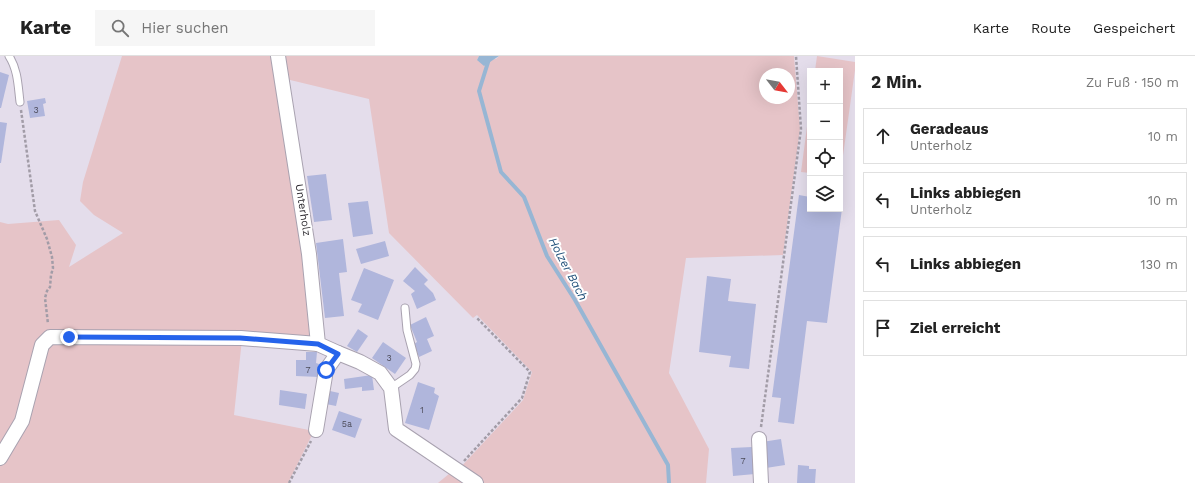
<!DOCTYPE html>
<html lang="de">
<head>
<meta charset="utf-8">
<style>
	body { margin:0; font-family:"Work Sans",sans-serif; background:#f6f6f6; color:#222 }
	.controls { position:absolute; right:12px; top:12px; display:grid; overflow:hidden; border-radius:0px; box-shadow:0 4px 16px #0002 }
	.controls button { width:36px; height:36px; display:grid; place-items:center; padding:0; border:0; border-bottom:1px solid #e0e0e0; background:#fff; color:#222; font:20px sans-serif }
	.compass { position:absolute; left:759px; top:12px; width:36px; height:36px; border-radius:50%; background:#fff; box-shadow:0 4px 16px #0002; rotate:121deg }
	.stop { position:absolute; width:12px; height:12px; margin:-9px; border:3px solid #2563eb; border-radius:50%; background:#fff }
	.stop.end { background:#2563eb; border-color:#fff; box-shadow:0 1px 4px #0008 }
	.list { margin:0; padding:0; list-style:none }
	h2 { display:flex; justify-content:space-between; align-items:center; height:52px; margin:0; padding:0 16px; font-size:17px }
	h2 small { font-size:13px; font-weight:400; color:#767676 }
	.list li { display:grid; grid-template-columns:26px 1fr auto; gap:12px; align-items:center; box-sizing:border-box; height:56px; margin:0 8px 8px; padding:0 8px; border:1px solid #e0e0e0; border-radius:0px }
	.list b { display:block; font-size:15px; white-space:nowrap }
	.list p { margin:0; font-size:13px; white-space:nowrap; color:#767676 }
	.list em { font-size:13px; font-style:normal; color:#767676 }
	.icon { flex:none; width:22px; height:22px; fill:none; stroke:currentColor; stroke-width:2; stroke-linecap:round; stroke-linejoin:round }
	.map { position:relative; flex:none; width:855px; height:427px; overflow:hidden }
	header { display:flex; align-items:center; gap:24px; box-sizing:border-box; height:56px; padding:0 20px; background:#fff; border-bottom:1px solid #e0e0e0 }
	header strong { font-size:19px }
	nav { display:flex; gap:22px; margin-inline-start:auto; font-size:14px }
	.search { width:280px; height:36px; background:#f6f6f6; display:flex; align-items:center; gap:10px; box-sizing:border-box; padding:0 14px; border-radius:0px; color:#767676; font-size:15px }
	main { display:flex }
	aside { flex:1; background:#fff }
	.map>svg:first-child { display:block }
	.green { fill:#e6c4c8; fill-rule:evenodd }
	.water { fill:#97b6d4 }
	.lines { fill:none; stroke-linecap:round; stroke-linejoin:round }
	.stream { stroke:#97b6d4; stroke-width:4 }
	.building { fill:#b0b6dc }
	.lane-casing { stroke:#a9a2b0; stroke-width:9 }
	.street-casing { stroke:#a9a2b0; stroke-width:16 }
	.path { stroke:#a29ca7; stroke-width:2.5; stroke-dasharray:3 2; stroke-linecap:butt }
	.lane { stroke:#fff; stroke-width:7 }
	.street { stroke:#fff; stroke-width:14 }
	.route { stroke:#2563eb; stroke-width:5 }
	.labels { text-anchor:middle; dominant-baseline:central; stroke-width:4; stroke-linejoin:round; paint-order:stroke }
	.number-label { font-size:9px; fill:#4d4c5a }
	.street-label { font-size:11px; fill:#2c292f; stroke:#fff }
	.water-label { font-size:12px; font-style:italic; fill:#23527b; stroke:#fff }
</style>
</head>
<body>
<header>
<strong>Karte</strong>
<div class="search"><svg class="icon" aria-label="search" viewBox="0 0 24 24"><circle cx="10" cy="10" r="6"/><path d="M15 15l6 6"/></svg>Hier suchen</div>
<nav><a>Karte</a><a>Route</a><a>Gespeichert</a></nav>
</header>
<main>
<div class="map">
<svg width="855" height="427" viewBox="0 0 855 427">
	<rect width="100%" height="100%" fill="#e4ddeb"/>
	<g class="green">
		<path d="M122,0h153l42,286 -266,-8 -31,86 -20,36v-234l8,2 51,-4 17,25 -7,22 54,-34 -29,-18 -14,-14 3,-19z"/>
		<path d="M282,0h197l-2,4 19,-1 3,-3h295l6,73 -17,126 -97,3 -17,115 40,76 -3,34h-226l-21,-14 64,-69 9,-28 -55,-57 -4,3 -84,-85 -20,-134 -83,-20zM765,18h24v24h-24z"/>
		<path d="M817,0l38,6v8l-15,107v-106h-25z"/>
		<path d="M810,48v69l-9,-1z"/>
		<path d="M50,282l192,1 -8,76 80,16 -26,52h-288v-21z"/>
		<path d="M455,413l19,14h-36z"/>
	</g>
	<path class="water" d="M479,0h20l-15,10 -7,-6z"/>
	<g class="lines">
		<path class="stream" d="M490,0l-11,35 22,81 23,25 23,59 28,44 93,165 1,18"/>
	</g>
	<g class="building">
		<path d="M0,16l9,3 -8,33h-1z"/>
		<path d="M45,42l1,5 -3,1 2,12 -15,2 -3,-17z"/>
		<path d="M0,66l7,1 -6,40h-1z"/>
		<path d="M326,118l6,46 -18,2 -7,-46z"/>
		<path d="M799,139l11,2v12h30v-9l3,1 -16,122 -20,-2 -13,103 -16,-2 3,-24 -9,-1z"/>
		<path d="M368,145l5,33 -20,3 -5,-34z"/>
		<path d="M343,183l4,33 -8,1 5,43 -19,2 -9,-75z"/>
		<path d="M385,185l4,15 -28,8 -5,-15z"/>
		<path d="M415,211l13,13 -4,4 9,9 3,7 -19,9 -6,-15 4,-3 -12,-10z"/>
		<path d="M364,212l30,12 -16,40 -20,-8 4,-8 -11,-4z"/>
		<path d="M707,220l24,3 -3,22 28,3 -7,65 -20,-2 2,-11 -32,-4z"/>
		<path d="M426,261l8,19 -7,3 5,12 -13,6 -5,-13 3,-2 -7,-17z"/>
		<path d="M358,273l10,7 -11,16 -10,-6z"/>
		<path d="M383,286l23,16 -11,16 -23,-16z"/>
		<path d="M306,296h11l-1,11 3,1v13l-23,-1v-16h10z"/>
		<path d="M372,319l2,15 -12,1v-4l-17,2 -1,-10z"/>
		<path d="M418,326l17,6 -1,5 5,3 -10,34 -24,-7z"/>
		<path d="M280,334l27,4 -2,15 -26,-4z"/>
		<path d="M330,335l9,2 -3,13 -10,-2z"/>
		<path d="M339,355l23,8 -7,19 -23,-8z"/>
		<path d="M781,383l4,26 -19,3 -4,-26z"/>
		<path d="M752,391l3,27 -22,2 -2,-28z"/>
		<path d="M798,409l11,1v3h7l-1,14h-18z"/>
	</g>
	<g class="lines">
		<defs>
			<g id="lane">
				<path d="M9,0c9,14 9,30 11,46"/>
				<path d="M391,332l19,-13 5,-6 1,-5 -9,-34 -2,-22"/>
			</g>
			<g id="street">
				<path d="M278,0l31,198 9,90 20,9 22,9 20,11 11,15 5,41 80,54"/>
				<path d="M316,374l10,-60 12,-17"/>
				<path d="M759,383l2,44"/>
				<path d="M0,402l22,-37 20,-76 8,-8 191,1 77,6"/>
			</g>
		</defs>
		<use href="#lane" class="lane-casing"/>
		<use href="#street" class="street-casing"/>
		<g class="path">
			<path d="M21,54l14,101 12,28 5,18 1,11 -2,7 -1,12 -3,4 -2,7 3,26"/>
			<path d="M761,371l40,-298 -5,-73"/>
			<path d="M464,405l58,-63 8,-26 -54,-55"/>
			<path d="M289,427l22,-42"/>
		</g>
		<use href="#lane" class="lane"/>
		<use href="#street" class="street"/>
	</g>
	<g class="lines">
		<path class="route" d="M69,281l171,1 78,6 20,10 -12,16"/>
	</g>
	<g class="labels">
		<g class="number-label">
			<text x="36" y="54">3</text>
			<text x="389" y="302">3</text>
			<text x="308" y="314">7</text>
			<text x="422" y="354">1</text>
			<text x="347" y="368">5a</text>
			<text x="743" y="405">7</text>
		</g>
		<g class="street-label">
			<text transform="translate(303 154) rotate(81)">Unterholz</text>
		</g>
		<g class="water-label">
			<text transform="translate(568 213) rotate(62)">Holzer Bach</text>
		</g>
	</g>
</svg>
<div class="controls">
<button>+</button>
<button>−</button>
<button><svg class="icon" aria-label="locate" viewBox="0 0 24 24"><circle cx="12" cy="12" r="6"/><path d="M12 2v4M12 18v4M2 12h4M18 12h4"/></svg></button>
<button><svg class="icon" aria-label="layers" viewBox="0 0 24 24"><path d="M12 4l9 5-9 5-9-5zM3 14l9 5 9-5"/></svg></button>
</div>
<svg class="compass" viewBox="-18 -18 36 36"><path d="M0-13l5 13h-10z" fill="#e53935"/><path d="M0 13l5-13h-10z" fill="#767676"/></svg>
<div class="stop" style="left:326px;top:314px"></div>
<div class="stop end" style="left:69px;top:281px"></div>
</div>
<aside>
<h2>2 Min.<small>Zu Fuß · 150 m</small></h2>
<ul class="list">
<li><svg class="icon" aria-label="ahead" viewBox="0 0 24 24"><path d="M12 20V5M6 11l6-6 6 6"/></svg><div><b>Geradeaus</b><p>Unterholz</p></div><em>10 m</em></li>
<li><svg class="icon" aria-label="left" viewBox="0 0 24 24"><path d="M17 20v-9H6M10 6l-5 5 5 5"/></svg><div><b>Links abbiegen</b><p>Unterholz</p></div><em>10 m</em></li>
<li><svg class="icon" aria-label="left" viewBox="0 0 24 24"><path d="M17 20v-9H6M10 6l-5 5 5 5"/></svg><div><b>Links abbiegen</b></div><em>130 m</em></li>
<li><svg class="icon" aria-label="arrive" viewBox="0 0 24 24"><path d="M6 21V4h12l-3 4 3 4H6"/></svg><div><b>Ziel erreicht</b></div></li>
</ul>
</aside>
</main>
</body>
</html>
